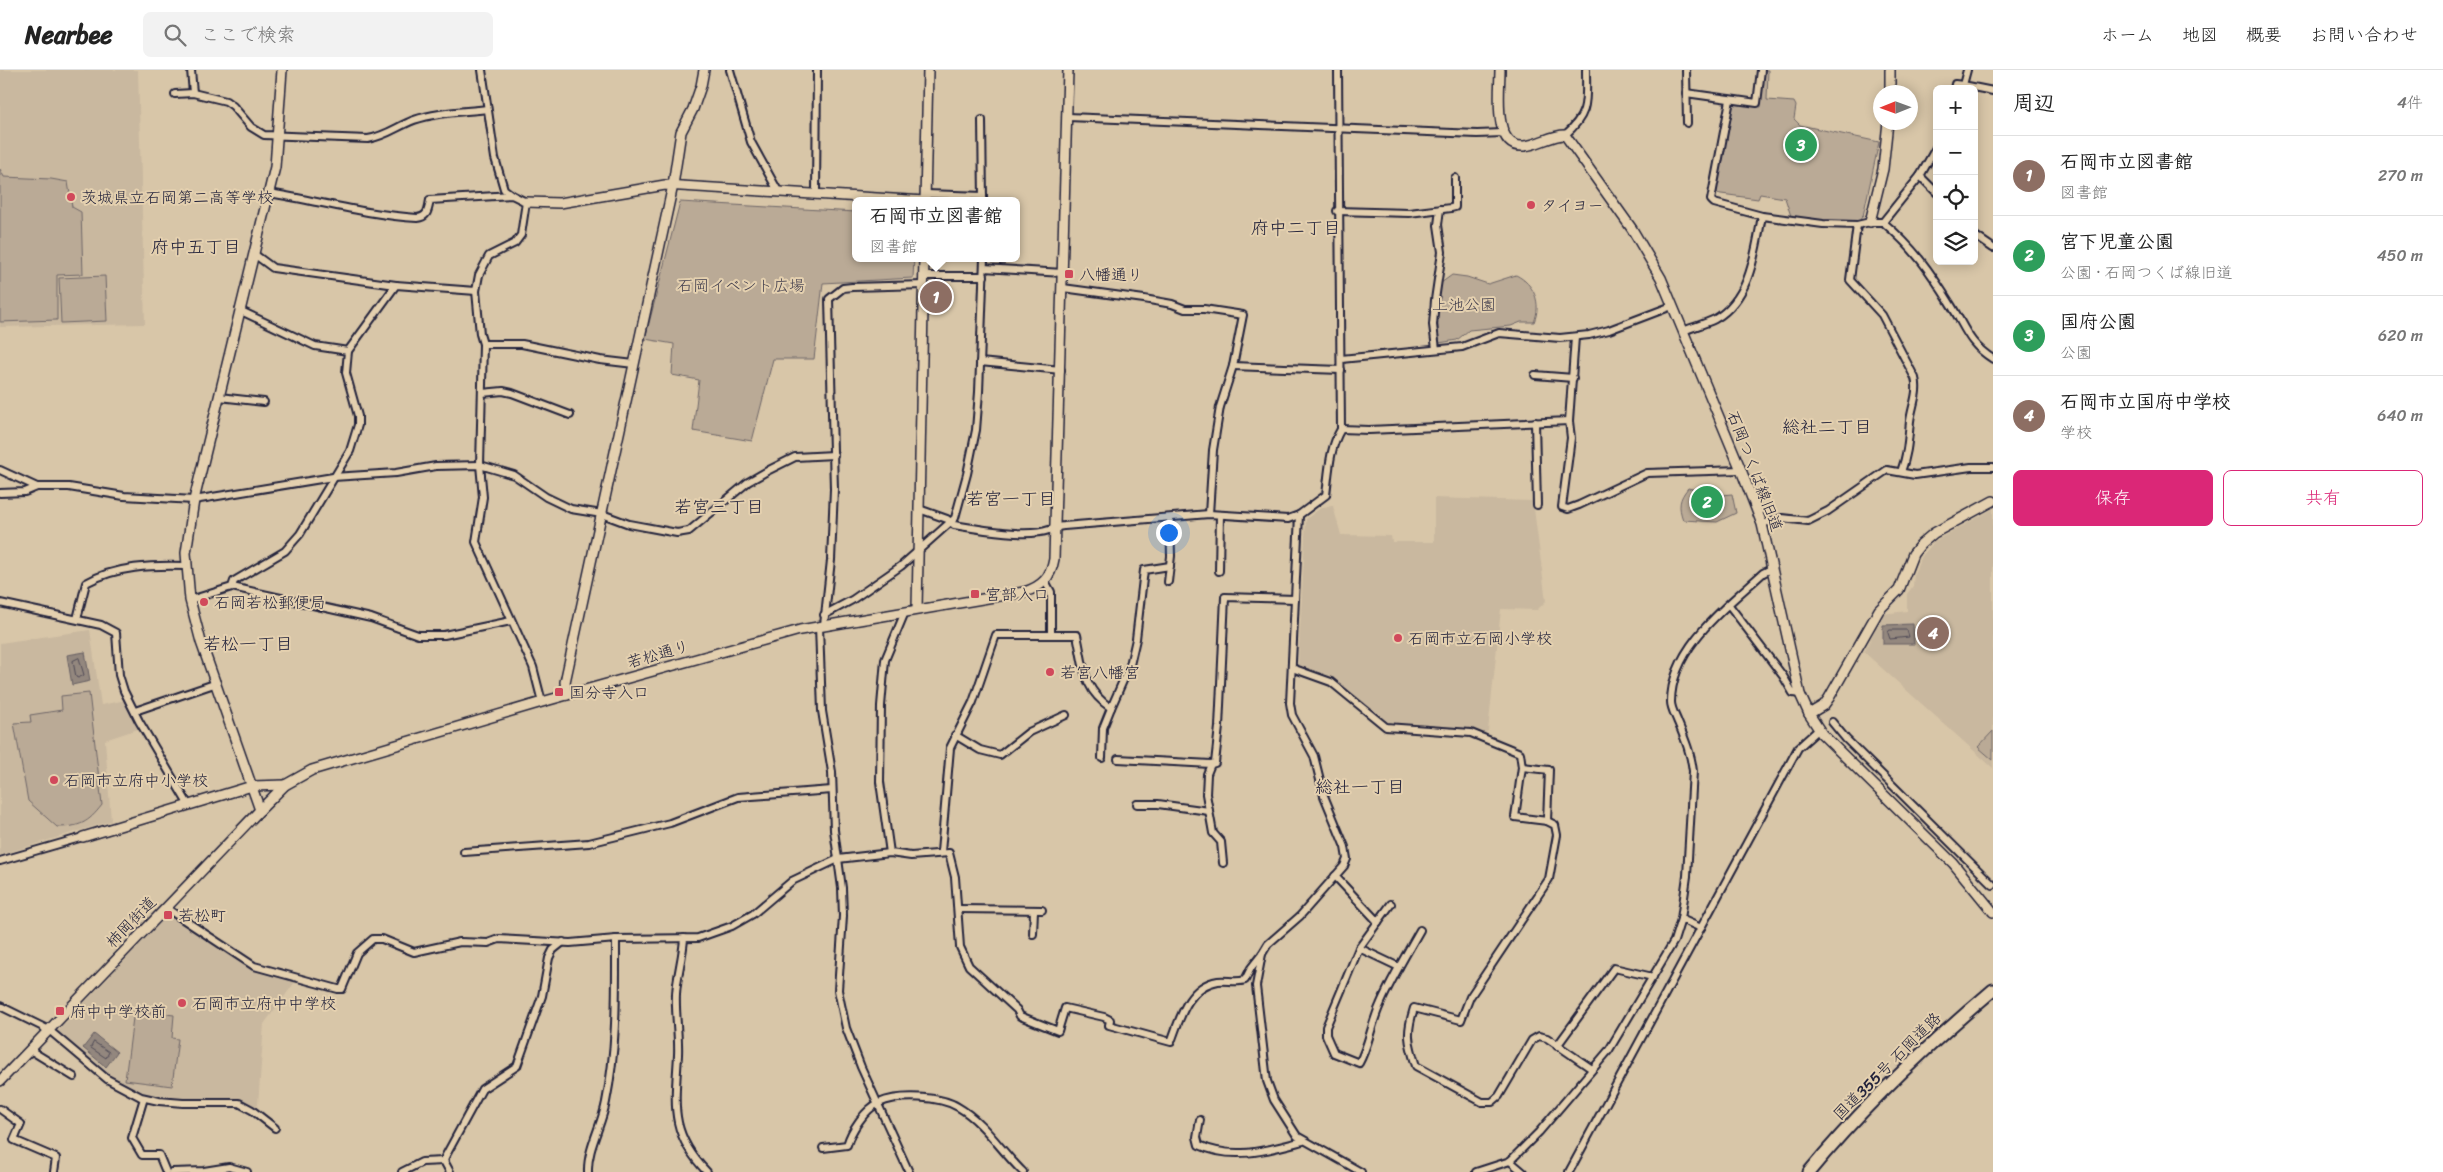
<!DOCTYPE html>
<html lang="ja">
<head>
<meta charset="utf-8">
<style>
	body { margin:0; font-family:Sriracha,"Klee One",sans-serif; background:#f2f2f2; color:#222 }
	.controls { position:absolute; right:15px; top:15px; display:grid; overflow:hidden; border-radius:8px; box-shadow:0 2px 12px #0003 }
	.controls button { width:45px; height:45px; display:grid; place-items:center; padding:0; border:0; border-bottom:1px solid #e0e0e0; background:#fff; color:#222; font:25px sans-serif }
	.compass { position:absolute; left:1873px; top:15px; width:45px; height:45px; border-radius:50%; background:#fff; box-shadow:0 2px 12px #0003; rotate:269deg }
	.you { position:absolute; left:1168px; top:462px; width:18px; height:18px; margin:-12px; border:4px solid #fff; border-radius:50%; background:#1a73e8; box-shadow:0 0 0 8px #1a73e833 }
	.badge { display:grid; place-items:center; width:32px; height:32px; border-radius:50%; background:#db2777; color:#fff; font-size:16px; font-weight:700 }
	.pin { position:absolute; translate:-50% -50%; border:2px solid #fff; box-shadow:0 1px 5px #0006 }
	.popup { position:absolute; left:852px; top:127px; width:168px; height:65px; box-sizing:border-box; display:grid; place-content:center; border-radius:8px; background:#fff; filter:drop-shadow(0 1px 4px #0005); font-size:16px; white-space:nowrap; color:#767676 }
	.popup b { font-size:19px; color:#222 }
	.popup::after { content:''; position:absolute; left:50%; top:100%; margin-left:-10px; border:10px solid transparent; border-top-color:#fff }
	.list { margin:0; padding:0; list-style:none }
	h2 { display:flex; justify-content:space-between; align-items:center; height:65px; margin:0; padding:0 20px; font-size:21px }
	h2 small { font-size:16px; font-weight:400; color:#767676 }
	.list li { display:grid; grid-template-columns:32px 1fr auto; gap:15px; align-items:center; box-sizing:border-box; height:80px; padding:0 20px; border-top:1px solid #e0e0e0 }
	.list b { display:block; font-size:19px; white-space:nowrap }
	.list p { margin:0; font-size:16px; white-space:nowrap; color:#767676 }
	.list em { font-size:16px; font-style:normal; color:#767676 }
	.actions { display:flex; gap:10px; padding:15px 20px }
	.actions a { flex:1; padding:11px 0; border:1px solid #db2777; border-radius:8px; text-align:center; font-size:18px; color:#db2777 }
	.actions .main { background:#db2777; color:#fff }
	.icon { flex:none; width:28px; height:28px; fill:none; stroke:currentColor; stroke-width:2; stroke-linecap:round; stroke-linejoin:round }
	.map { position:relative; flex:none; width:1993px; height:1102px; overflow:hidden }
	header { display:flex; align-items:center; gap:30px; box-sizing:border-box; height:70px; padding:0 25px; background:#fff; border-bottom:1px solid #e0e0e0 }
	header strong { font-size:24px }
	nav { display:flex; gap:28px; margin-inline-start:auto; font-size:18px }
	.search { width:350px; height:45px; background:#f2f2f2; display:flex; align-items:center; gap:12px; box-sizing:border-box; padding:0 18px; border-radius:8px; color:#767676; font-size:19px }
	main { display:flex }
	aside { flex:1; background:#fff }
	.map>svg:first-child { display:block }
	.built { fill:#c9b89f }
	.green { fill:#baaa96; stroke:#6e6668 }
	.water { fill:#93877e; stroke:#665f63 }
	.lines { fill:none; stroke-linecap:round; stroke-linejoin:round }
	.shore { stroke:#4f4a56; stroke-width:1 }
	.street-casing { stroke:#22223b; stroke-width:10 }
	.secondary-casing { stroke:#22223b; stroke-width:12 }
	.highway-casing { stroke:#22223b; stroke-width:15 }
	.street { stroke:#e4d0af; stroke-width:6 }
	.secondary { stroke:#e4d0af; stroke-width:9 }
	.highway { stroke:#e4d0af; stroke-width:11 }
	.poi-dot { fill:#d1495b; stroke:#e4d0af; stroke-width:2 }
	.labels { text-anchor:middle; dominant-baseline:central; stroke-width:4; stroke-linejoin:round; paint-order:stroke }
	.poi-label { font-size:16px; fill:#22223b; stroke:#e4d0af; text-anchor:start }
	.park-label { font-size:16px; fill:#403d4d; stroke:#e4d0af }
	.street-label { font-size:16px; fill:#22223b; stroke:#e4d0af }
	.neighbourhood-label { font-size:18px; fill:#22223b; stroke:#e4d0af }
</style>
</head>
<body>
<header>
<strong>Nearbee</strong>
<div class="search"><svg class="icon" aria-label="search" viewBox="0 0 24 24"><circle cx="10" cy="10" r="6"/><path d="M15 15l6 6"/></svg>ここで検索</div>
<nav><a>ホーム</a><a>地図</a><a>概要</a><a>お問い合わせ</a></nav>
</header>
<main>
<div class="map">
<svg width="1993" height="1102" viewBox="0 0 1993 1102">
	<rect width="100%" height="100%" fill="#d8c6a8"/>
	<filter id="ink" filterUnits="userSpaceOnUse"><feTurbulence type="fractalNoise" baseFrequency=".02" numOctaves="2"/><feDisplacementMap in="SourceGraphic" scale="10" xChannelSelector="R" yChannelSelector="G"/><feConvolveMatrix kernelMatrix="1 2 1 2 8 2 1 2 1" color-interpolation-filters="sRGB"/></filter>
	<g filter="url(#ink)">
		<g class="built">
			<path d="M0,0h138l7,254 -145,3z"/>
			<path d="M1434,428l99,3 13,100 -9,9 -36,-1 -13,122 -3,2 -15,-4 -83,-7 -54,-45 -35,-12 8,-146 16,-12 11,-1 8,29 50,1 1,6h42z"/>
			<path d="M1993,439v259l-129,-116 19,-38 24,-3v-17l6,-8 1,-13 8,-17 13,-15z"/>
			<path d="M90,560l11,75 25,-5 15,28 -36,12 6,81 -111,34v-212z"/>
			<path d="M169,843l80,53 46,16 -31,42 -6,81 -3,3 -16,-9h-53l-40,-5 -20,-9 -21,-14 -47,-37v-3z"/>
		</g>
		<g class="green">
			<path d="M1763,0h5l-1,30 27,2 2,4 -2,13 6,6 79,17 -16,74 -5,6h-23l-44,-6 -6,-18 -25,-4 -2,5 -44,-6 17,-88 3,-3 27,5z"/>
			<path d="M0,99l4,8 47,2 17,3 4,25 9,5 2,62 -26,1v45l-57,2z"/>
			<path d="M680,132l176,10v46h58l-1,20 -90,5 -9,76h-41l-21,82 -59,-10 6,-51 -27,-5 2,-31 -29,-5z"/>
			<path d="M1452,205l15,2 21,7 28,-9c18,9 26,28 18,47h-13l-10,4 -42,4 -12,10 -18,3 -2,-34 4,-26z"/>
			<path d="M105,206l2,45 -46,2 -2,-45z"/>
			<path d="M1688,418l33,7 11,-1 4,19 -19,9 -34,-2c-5,-14 -4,-21 5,-32z"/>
			<path d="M89,623l13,112c-14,18 -22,22 -45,22l-29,-26 -14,-78 17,-1 -1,-7 32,-5 -1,-14z"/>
			<path d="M1993,661v29l-15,-13z"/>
			<path d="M134,940l40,5 -2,23 6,1 -6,47 -47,-6z"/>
		</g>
		<g class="water">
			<path d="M1913,554l1,20h-31v-19z"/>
			<path d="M85,582l5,29 -18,4 -5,-30z"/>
			<path d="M94,964l23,18 -11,15 -23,-19z"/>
		</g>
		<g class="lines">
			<g class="shore">
				<path d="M1890,560h17l2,7 -19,2 -2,-6z"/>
				<path d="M79,588l5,17 -6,3 -2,-1 -3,-16z"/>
				<path d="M94,972l15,10 -3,6 -15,-10z"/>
			</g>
			<defs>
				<g id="street">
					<path d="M191,0l2,23"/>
					<path d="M482,0l13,88 9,31 8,6"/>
					<path d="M730,0l21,72 27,49"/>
					<path d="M1686,0l1,53"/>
					<path d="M1967,0l-4,15 30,6"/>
					<path d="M1954,19l1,-5 8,1"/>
					<path d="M1686,23l71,10 4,-33"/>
					<path d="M175,24l18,-1 33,8 7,5 18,21 13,8 104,4c18,-3 30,-13 46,-19 23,-8 49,-8 73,-11"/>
					<path d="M1730,30l-19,100 3,3 48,13 61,8 34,1 13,-3h13l37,-46 17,-30"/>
					<path d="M1068,47l409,17 26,-1"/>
					<path d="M982,50l1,81"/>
					<path d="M1565,65c25,-22 21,-34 21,-65"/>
					<path d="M1920,106l17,17"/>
					<path d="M816,124l1,-124"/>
					<path d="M926,124l57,2"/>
					<path d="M1337,141l72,2 42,-5 4,-1v-29"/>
					<path d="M1883,152c31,26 47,49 68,83 15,24 17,38 42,54"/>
					<path d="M1857,155l-7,55 32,35 33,63c4,14 -3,28 -5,43 -2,21 -2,31 -9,51"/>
					<path d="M1974,165l19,13"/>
					<path d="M254,184l19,14 123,17"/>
					<path d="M984,198l79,5"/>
					<path d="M924,206h60"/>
					<path d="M1063,218l81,11 28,5 13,5h19l39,6 -10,51 -13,41 -7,43 -4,64"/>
					<path d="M476,221l4,43 3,10 -3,121 3,32 -7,45 57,125 9,35"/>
					<path d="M239,240l76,36 33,5"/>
					<path d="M1683,261c10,-4 22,-7 32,-12 36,-21 40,-67 47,-103"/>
					<path d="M1575,267l-6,84 2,17 -9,69 6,2 11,-4 68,-32 94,-3"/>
					<path d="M483,274h39l78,16 34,4"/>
					<path d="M1436,279l-3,-24 2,-25 7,-48 -4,-27 2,-16"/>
					<path d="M1341,289l121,-12 37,-14 61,5 29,-3 20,-5 63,-24"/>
					<path d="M980,292l81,8"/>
					<path d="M1233,296l108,4"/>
					<path d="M1535,305l38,3"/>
					<path d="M482,323l21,-2 9,2 58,22"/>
					<path d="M219,327l45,5"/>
					<path d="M1535,352l2,83"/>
					<path d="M1341,359l28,1 200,-9"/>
					<path d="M0,400l37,17h32l55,9 70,4 139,-23 63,-4 40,-7 44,-1 34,10 32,22 25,12 31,5 27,10 48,9 12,-2 59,-49 21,-12 26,-13 39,-2"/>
					<path d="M0,423l25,-1 12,-5"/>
					<path d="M919,439l28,10 7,6c24,4 73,13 95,5 6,-1 9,-4 15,-4l145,-12 79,5 11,-4 27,-20c3,-23 3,-46 15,-66l-3,-359"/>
					<path d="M1299,445l-9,188 2,12 22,41 10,40 21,51 2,12 -3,7 -44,50 -32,28 -6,10 -6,32 11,95 7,19 23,36 64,36"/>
					<path d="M1762,454l20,-6 26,3 20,-10 59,-41 28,5 56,-8h22"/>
					<path d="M1219,501l1,-56"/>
					<path d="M1045,511l6,11v42"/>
					<path d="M1168,512l3,-26 -1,-38"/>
					<path d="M232,517l139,31 47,17h26l67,-14"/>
					<path d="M190,530l42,-13 2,-6 51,-30 15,-17 50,-83 8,-26v-9l-12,-43 2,-22 48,-66 80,6 3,-16 10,-19 26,-13 6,-8 5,-33 -14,-7 -82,5c-2,10 -2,17 -13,18 -50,-3 -98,-17 -148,-25"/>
					<path d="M0,533l101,22 15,8 3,42 5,16 15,30 49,83"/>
					<path d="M1729,535l54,71 10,17 7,1"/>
					<path d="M824,545l28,-15 49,-34 54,-48 12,-44 9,-44 3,-38 5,-134"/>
					<path d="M77,549l9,-36c30,-17 66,-18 100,-17"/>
					<path d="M824,555l7,-65 3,-71 -5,-190 14,-11 9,-1 72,-2"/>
					<path d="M819,556l3,85 10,61 2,58 8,58 1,28 -5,74 8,38 15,39 48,105"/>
					<path d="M1292,598l39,14 55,45 85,6 49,20 2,14 -7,50 32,4 8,4 2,10 -8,44 -79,118 -9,23 -47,-12c-8,25 -6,33 2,58l66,36h10l7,-6 33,-56 7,-4 8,2 45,31"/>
					<path d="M1111,638l19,-43 6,-26 8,-69 26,-4"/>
					<path d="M135,641l82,-28"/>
					<path d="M1832,652l14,17 147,146"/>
					<path d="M955,665l25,15 20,5 29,-23 37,-17"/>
					<path d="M1118,689l93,5"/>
					<path d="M1522,697l27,3 -2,51"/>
					<path d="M1137,734h21l51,7"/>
					<path d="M464,782l125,-9 81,-20 68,-26 94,-7"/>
					<path d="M941,782l9,-104 23,-46 23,-67h81c7,31 5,54 34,73l-8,20 -1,30"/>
					<path d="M890,783l-10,-71 1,-76 4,-46 20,-48"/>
					<path d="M0,791l83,-24"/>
					<path d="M1223,793l-2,-21 -8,-9 -7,-39 1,-20 4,-10 4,-1 4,-36 6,-130 70,2"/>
					<path d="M1335,806l43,46"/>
					<path d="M1391,834l-32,44 -33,79v8l8,18 25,10c10,-18 12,-38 21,-58 11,-26 26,-50 40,-75"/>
					<path d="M166,838l88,58 84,23h4l15,-36 16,-14h9l32,13 46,-10 28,1 11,-4 71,4 46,-4 82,-1 34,-12 21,-12 39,-33 46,-22 52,-6 21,3 38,-3 6,24 5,70 9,19 48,44 3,6 38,15 7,-23 39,9 6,3 -1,5 62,17c9,-24 17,-56 47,-61 9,-1 19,2 27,-1l6,-12 11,-14"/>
					<path d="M958,839l84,1"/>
					<path d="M1681,849l20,9"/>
					<path d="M1033,864l1,-24"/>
					<path d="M684,868c-1,19 -7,37 -8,56 -1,20 3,41 2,61 -3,50 -9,78 29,117"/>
					<path d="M1359,878l40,19"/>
					<path d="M0,936l49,24 58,49 34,18 18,4 24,2h56l13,7 23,18"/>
					<path d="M1557,976l57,-78 39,9"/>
					<path d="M30,980l44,27"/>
					<path d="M144,1028l-12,40 10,17h17l7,17"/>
					<path d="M0,1039l21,15 -7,16 42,18 -2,14"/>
					<path d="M1200,1050l-3,17 2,8c34,16 70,5 104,-4"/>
					<path d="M823,1078l24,-3c4,-14 18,-36 32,-42 20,-9 61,-7 79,4 26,15 43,44 65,65"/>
					<path d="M1510,1091l13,11"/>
					<path d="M172,1102l32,-1 25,-4 18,5"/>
					<path d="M402,1102l20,-10 22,-1"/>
					<path d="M450,1102l-6,-11 1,-4 37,-68 35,-23 25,-70 7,-38 4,-8 10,-8"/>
					<path d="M588,1102c-1,-23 14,-47 18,-70 11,-54 10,-108 10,-163"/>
					<path d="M1476,1102l34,-11 29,-29 70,-82 65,-109 7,-22 6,-43 6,-105c-2,-18 -9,-34 -16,-51 -2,-5 -6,-12 -6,-18 0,-55 56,-96 92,-129l10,-5"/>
					<path d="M1569,1102l229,-424 20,-18"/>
				</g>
				<g id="secondary">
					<path d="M1500,0c0,20 -8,79 24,76 14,-1 27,-11 41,-11l67,94 29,49 80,192 21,54 38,170 9,20 13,20 131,129 40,49"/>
					<path d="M1890,22v-22"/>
					<path d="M925,131l3,-131"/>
					<path d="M526,132l34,1 105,-18 260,16"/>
					<path d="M1870,152l13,-53 5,-47"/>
					<path d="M917,539l7,-351"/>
					<path d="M567,625l-2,-13 108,-497 8,-53 12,-23 8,-23 3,-16"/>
					<path d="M1809,644l15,-9 5,-7 50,-88 20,-20 14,-36 8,-10 13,-11 59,-32"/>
					<path d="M260,740l-59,-168 -11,-42 -4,-47 8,-53 81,-333 7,-97"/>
					<path d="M83,767l169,-51 33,-1"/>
					<path d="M0,1011l260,-271 25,-25 27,-15 230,-68 258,-72 224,-38c18,-5 27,-15 30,-33l14,-489"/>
				</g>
				<path id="highway" d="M1809,1102c55,-67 118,-126 184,-182"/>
			</defs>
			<use href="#street" class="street-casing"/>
			<use href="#secondary" class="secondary-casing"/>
			<use href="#highway" class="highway-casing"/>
			<use href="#street" class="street"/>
			<use href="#secondary" class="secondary"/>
			<use href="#highway" class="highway"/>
		</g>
	</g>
	<g class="poi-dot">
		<circle cx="71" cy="127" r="5"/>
		<circle cx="1531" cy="135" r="5"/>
		<rect x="1064" y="199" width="10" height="10" rx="2.5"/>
		<rect x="970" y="519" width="10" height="10" rx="2.5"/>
		<circle cx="204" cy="532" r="5"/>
		<circle cx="1398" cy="568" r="5"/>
		<circle cx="1050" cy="602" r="5"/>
		<rect x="554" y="617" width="10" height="10" rx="2.5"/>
		<circle cx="54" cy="710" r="5"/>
		<rect x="163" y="840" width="10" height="10" rx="2.5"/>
		<circle cx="182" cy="933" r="5"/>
		<rect x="55" y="936" width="10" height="10" rx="2.5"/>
	</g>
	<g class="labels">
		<g class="poi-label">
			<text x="81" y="127">茨城県立石岡第二高等学校</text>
			<text x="1541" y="135">タイヨー</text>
			<text x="1079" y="204">八幡通り</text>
			<text x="985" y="524">宮部入口</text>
			<text x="214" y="532">石岡若松郵便局</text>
			<text x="1408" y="568">石岡市立石岡小学校</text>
			<text x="1060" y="602">若宮八幡宮</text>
			<text x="569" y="622">国分寺入口</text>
			<text x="64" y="710">石岡市立府中小学校</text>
			<text x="178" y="845">若松町</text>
			<text x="192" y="933">石岡市立府中中学校</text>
			<text x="70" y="941">府中中学校前</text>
		</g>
		<g class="park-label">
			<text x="741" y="215">石岡イベント広場</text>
			<text x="1464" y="234">上池公園</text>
		</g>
		<g class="street-label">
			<text transform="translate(1755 401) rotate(69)">石岡つくば線旧道</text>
			<text transform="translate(658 584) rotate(-16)">若松通り</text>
			<text transform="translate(131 852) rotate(-46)">柿岡街道</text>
			<text transform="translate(1887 996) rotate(-45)">国道355号 石岡道路</text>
		</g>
		<g class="neighbourhood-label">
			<text x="1296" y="158">府中二丁目</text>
			<text x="196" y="177">府中五丁目</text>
			<text x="1827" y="357">総社二丁目</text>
			<text x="1011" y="429">若宮一丁目</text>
			<text x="719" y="437">若宮三丁目</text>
			<text x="248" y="574">若松一丁目</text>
			<text x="1360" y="717">総社一丁目</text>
		</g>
	</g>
</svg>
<div class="controls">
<button>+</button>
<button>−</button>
<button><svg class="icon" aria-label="locate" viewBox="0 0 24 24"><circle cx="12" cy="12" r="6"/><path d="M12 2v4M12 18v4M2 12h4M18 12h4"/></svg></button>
<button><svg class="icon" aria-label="layers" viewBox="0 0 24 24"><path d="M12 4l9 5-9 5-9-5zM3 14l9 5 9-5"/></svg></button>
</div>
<svg class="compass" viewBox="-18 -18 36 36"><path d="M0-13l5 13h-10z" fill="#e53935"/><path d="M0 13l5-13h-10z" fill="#767676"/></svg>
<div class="you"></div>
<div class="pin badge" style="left:936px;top:227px;background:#8d6e63">1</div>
<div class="popup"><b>石岡市立図書館</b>図書館</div>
<div class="pin badge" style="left:1707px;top:432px;background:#2e9e5b">2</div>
<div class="pin badge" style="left:1801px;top:75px;background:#2e9e5b">3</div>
<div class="pin badge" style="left:1933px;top:563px;background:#8d6e63">4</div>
</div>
<aside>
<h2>周辺<small>4件</small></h2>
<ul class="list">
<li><span class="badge" style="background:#8d6e63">1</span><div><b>石岡市立図書館</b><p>図書館</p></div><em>270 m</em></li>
<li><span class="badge" style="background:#2e9e5b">2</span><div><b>宮下児童公園</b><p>公園 · 石岡つくば線旧道</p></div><em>450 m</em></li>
<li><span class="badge" style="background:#2e9e5b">3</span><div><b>国府公園</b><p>公園</p></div><em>620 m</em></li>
<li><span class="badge" style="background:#8d6e63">4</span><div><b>石岡市立国府中学校</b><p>学校</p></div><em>640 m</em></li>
</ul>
<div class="actions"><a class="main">保存</a><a>共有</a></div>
</aside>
</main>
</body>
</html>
